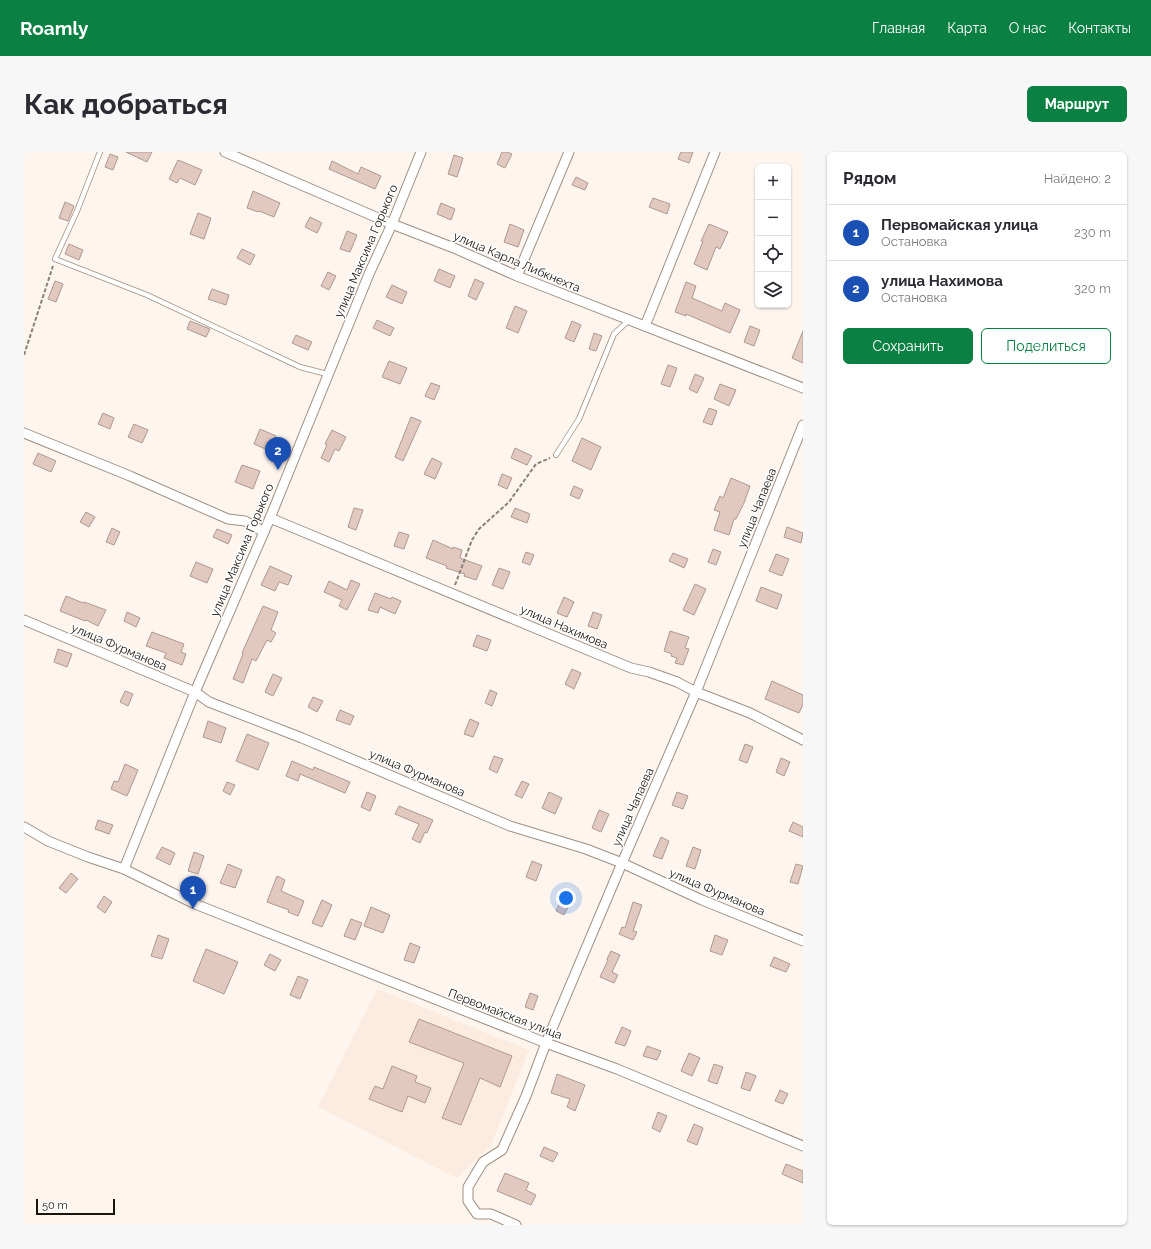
<!DOCTYPE html>
<html lang="ru">
<head>
<meta charset="utf-8">
<style>
	body { margin:0; font-family:Raleway,sans-serif; background:#f7f7f7; color:#2b2b33 }
	.controls { position:absolute; right:12px; top:12px; display:grid; overflow:hidden; border-radius:6px; box-shadow:0 1px 3px #0004 }
	.controls button { width:36px; height:36px; display:grid; place-items:center; padding:0; border:0; border-bottom:1px solid #e1e1e2; background:#fff; color:#2b2b33; font:20px sans-serif }
	.scale { position:absolute; left:12px; bottom:10px; width:79px; box-sizing:border-box; padding-left:4px; border:2px solid #1a140e; border-top:0; font-size:11px; line-height:14px; white-space:nowrap; color:#1a140e; -webkit-text-stroke:3px #fff; paint-order:stroke }
	.you { position:absolute; left:542px; top:746px; width:14px; height:14px; margin:-10px; border:3px solid #fff; border-radius:50%; background:#1a73e8; box-shadow:0 0 0 6px #1a73e833 }
	.badge { display:grid; place-items:center; width:26px; height:26px; border-radius:50%; background:#0b8043; color:#fff; font-size:13px; font-weight:700 }
	.pin { position:absolute; translate:-50% -33px; filter:drop-shadow(0 1px 2px #0008) }
	.pin::after { content:''; position:absolute; top:21px; width:14px; height:12px; background:inherit; clip-path:polygon(0 0,100% 0,50% 100%) }
	.list { margin:0; padding:0; list-style:none }
	h2 { display:flex; justify-content:space-between; align-items:center; height:52px; margin:0; padding:0 16px; font-size:17px }
	h2 small { font-size:13px; font-weight:400; color:#7c7c81 }
	.list li { display:grid; grid-template-columns:26px 1fr auto; gap:12px; align-items:center; box-sizing:border-box; height:56px; padding:0 16px; border-top:1px solid #e1e1e2 }
	.list b { display:block; font-size:15px; white-space:nowrap }
	.list p { margin:0; font-size:13px; white-space:nowrap; color:#7c7c81 }
	.list em { font-size:13px; font-style:normal; color:#7c7c81 }
	.actions { display:flex; gap:8px; padding:12px 16px }
	.actions a { flex:1; padding:9px 0; border:1px solid #0b8043; border-radius:6px; text-align:center; font-size:14px; color:#0b8043 }
	.actions .main { background:#0b8043; color:#fff }
	.icon { flex:none; width:22px; height:22px; fill:none; stroke:currentColor; stroke-width:2; stroke-linecap:round; stroke-linejoin:round }
	.map { position:relative; flex:none; width:779px; height:1073px; overflow:hidden; border-radius:6px }
	header { display:flex; align-items:center; gap:24px; box-sizing:border-box; height:56px; padding:0 20px; background:#0b8043; color:#fff }
	header strong { font-size:19px }
	nav { display:flex; gap:22px; margin-inline-start:auto; font-size:14px }
	.intro { display:flex; align-items:center; justify-content:space-between; box-sizing:border-box; height:96px; padding:0 24px }
	h1 { margin:0; font-size:28px }
	.button { padding:10px 18px; border-radius:6px; background:#0b8043; color:#fff; font-size:14px; font-weight:700 }
	main { display:flex; gap:24px; padding:0 24px }
	aside { flex:1; background:#fff; border-radius:6px; box-shadow:0 1px 3px #0004 }
	.map>svg:first-child { display:block }
	.built { fill:#fcecdf }
	.building { fill:#e2c9c0; stroke:#af988f }
	.lines { fill:none; stroke-linecap:round; stroke-linejoin:round }
	.service-casing { stroke:#a18f80; stroke-width:6 }
	.minor-casing { stroke:#a18f80; stroke-width:11 }
	.path { stroke:#89827c; stroke-width:2; stroke-dasharray:4 2; stroke-linecap:butt }
	.service { stroke:#fff; stroke-width:4.5 }
	.minor { stroke:#fff; stroke-width:9 }
	.labels { text-anchor:middle; dominant-baseline:central; stroke-width:3; stroke-linejoin:round; paint-order:stroke }
	.street-label { font-size:12px; fill:#1a140e; stroke:#fff }
</style>
</head>
<body>
<header>
<strong>Roamly</strong>
<nav><a>Главная</a><a>Карта</a><a>О нас</a><a>Контакты</a></nav>
</header>
<div class="intro"><h1>Как добраться</h1><a class="button">Маршрут</a></div>
<main>
<div class="map">
<svg width="779" height="1073" viewBox="0 0 779 1073">
	<rect width="100%" height="100%" fill="#fdf5ee"/>
	<path class="built" d="M353,837l152,61 -38,95 -34,33 -139,-71z"/>
	<g class="building">
		<path d="M102,0h26l-5,10z"/>
		<path d="M478,0h5l5,2 -7,14 -8,-4z"/>
		<path d="M657,0h12l-4,11 -11,-4z"/>
		<path d="M86,2l8,3 -5,13 -8,-3z"/>
		<path d="M430,3l9,3 -6,19 -9,-3z"/>
		<path d="M154,8l24,10 -7,15 -15,-7 -3,5 -8,-4z"/>
		<path d="M308,9l26,13 3,-7 20,9 -6,13 -46,-20z"/>
		<path d="M552,25l12,6 -3,7 -13,-5z"/>
		<path d="M229,39l27,12 -6,14 -15,-6 -1,1 -11,-4z"/>
		<path d="M629,46l17,6 -3,10 -18,-7z"/>
		<path d="M41,50l9,4 -6,15 -9,-3z"/>
		<path d="M417,51l14,6 -4,11 -14,-6z"/>
		<path d="M174,61l13,5 -7,21 -14,-5z"/>
		<path d="M286,65l12,6 -5,10 -12,-6z"/>
		<path d="M486,72l14,6 -6,17 -14,-5z"/>
		<path d="M685,72l19,8 -8,17 -4,-2 -9,23 -13,-6 9,-23h-2z"/>
		<path d="M323,79l10,4 -7,17 -10,-3z"/>
		<path d="M45,92l14,6 -4,10 -14,-6z"/>
		<path d="M218,97l13,6 -5,10 -13,-7z"/>
		<path d="M415,117l16,7 -5,12 -16,-7z"/>
		<path d="M304,120l8,4 -7,14 -8,-4z"/>
		<path d="M451,127l9,4 -8,17 -8,-4z"/>
		<path d="M31,129l8,3 -7,18 -8,-3z"/>
		<path d="M662,130l10,4 -4,12 30,13 3,-8 15,7 -10,23 -44,-19v2l-11,-4z"/>
		<path d="M368,133l15,7 -5,12 -16,-7z"/>
		<path d="M188,137l17,6 -3,10 -18,-6z"/>
		<path d="M491,154l12,5 -9,22 -12,-5z"/>
		<path d="M353,168l17,8 -4,8 -17,-8z"/>
		<path d="M166,169l20,8 -4,8 -19,-8z"/>
		<path d="M548,169l9,4 -7,17 -9,-4z"/>
		<path d="M726,174l10,4 -6,16 -10,-4z"/>
		<path d="M779,179v32l-11,-5z"/>
		<path d="M570,181l8,3 -6,15 -7,-2z"/>
		<path d="M272,183l16,7 -4,8 -16,-7z"/>
		<path d="M365,209l18,7 -7,16 -18,-7z"/>
		<path d="M644,213l9,3 -7,19 -9,-3z"/>
		<path d="M671,222l9,4 -7,15 -8,-4z"/>
		<path d="M407,231l9,3 -6,14 -9,-4z"/>
		<path d="M696,232l16,6 -7,16 -15,-7z"/>
		<path d="M685,256l8,3 -5,14 -9,-3z"/>
		<path d="M79,261l11,5 -4,11 -12,-5z"/>
		<path d="M387,265l10,4 -18,40 -8,-4z"/>
		<path d="M110,272l14,6 -6,13 -14,-6z"/>
		<path d="M236,277l16,7 -6,15 -16,-7z"/>
		<path d="M308,278l14,7 -7,14 -4,-2 -6,13 -8,-4 6,-13 -2,-1z"/>
		<path d="M558,286l19,9 -10,23 -19,-9z"/>
		<path d="M491,296l17,8 -5,9 -16,-7z"/>
		<path d="M14,301l18,8 -5,11 -18,-8z"/>
		<path d="M408,306l10,5 -7,16 -11,-5z"/>
		<path d="M218,313l18,6 -7,18 -18,-7z"/>
		<path d="M478,322l10,4 -5,11 -9,-4z"/>
		<path d="M707,326l19,8 -6,17 -8,16h-2l-5,16 -15,-5 6,-18 -6,-2 6,-14 3,2z"/>
		<path d="M550,334l9,4 -4,9 -9,-4z"/>
		<path d="M330,356l9,2 -7,20 -8,-3z"/>
		<path d="M491,356l15,6 -3,9 -16,-6z"/>
		<path d="M62,360l9,5 -6,10 -9,-5z"/>
		<path d="M763,375l16,6 -2,10 -17,-6z"/>
		<path d="M88,376l8,4 -6,13 -8,-3z"/>
		<path d="M193,377l15,6 -4,9 -15,-7z"/>
		<path d="M375,380l10,3 -5,14 -10,-3z"/>
		<path d="M409,388l20,9v-2l9,3 -2,8 22,8 -6,14 -12,-4 1,-2 -19,-6 1,-2 -21,-8z"/>
		<path d="M689,397l8,3 -5,13 -8,-3z"/>
		<path d="M502,400l8,3 -4,10 -8,-3z"/>
		<path d="M649,401l15,6 -4,9 -15,-7z"/>
		<path d="M752,402l13,5 -7,17 -13,-5z"/>
		<path d="M172,410l17,7 -6,14 -17,-7z"/>
		<path d="M246,414l22,10 -4,9 -9,-3 -4,9 -14,-6z"/>
		<path d="M475,416l11,4 -7,17 -11,-4z"/>
		<path d="M327,428l9,4 -13,26 -8,-4 3,-6 -18,-8 5,-11 18,9z"/>
		<path d="M671,432l11,5 -12,26 -11,-5z"/>
		<path d="M737,435l21,8 -5,14 -21,-8z"/>
		<path d="M351,441l16,6 1,-2 9,4 -6,13 -15,-7 -2,6 -10,-3z"/>
		<path d="M42,444l17,7 1,-1 22,8 -8,16 -12,-6 -1,1 -25,-10z"/>
		<path d="M540,445l10,5 -7,15 -10,-4z"/>
		<path d="M239,454l15,6 -7,18 5,3 -5,9 -4,-2 -11,21 -4,-2 -9,24 -10,-4 10,-25 -1,-1z"/>
		<path d="M103,460l13,6 -4,9 -12,-6z"/>
		<path d="M569,460l9,3 -5,14 -9,-3z"/>
		<path d="M646,479l19,6 -4,11 4,1 -6,16 -8,-2 2,-5 -6,-2 1,-2 -8,-3z"/>
		<path d="M128,480l32,12 -3,8 5,2 -4,11 -18,-7 2,-5 -20,-7z"/>
		<path d="M453,483l14,5 -4,11 -14,-5z"/>
		<path d="M34,497l14,5 -5,13 -13,-5z"/>
		<path d="M548,517l9,4 -7,16 -9,-5z"/>
		<path d="M249,522l9,4 -9,18 -8,-4z"/>
		<path d="M748,529l31,14v9l-4,9 -34,-14z"/>
		<path d="M466,538l7,3 -5,13 -7,-3z"/>
		<path d="M101,539l8,3 -5,12 -8,-4z"/>
		<path d="M289,545l10,4 -6,11 -9,-5z"/>
		<path d="M316,558l14,6 -4,9 -14,-5z"/>
		<path d="M446,567l9,4 -6,14 -9,-3z"/>
		<path d="M184,569l18,7 -5,15 -18,-6z"/>
		<path d="M223,582l22,9 -11,27 -22,-9z"/>
		<path d="M721,592l8,3 -6,16 -8,-3z"/>
		<path d="M470,604l9,3 -6,14 -8,-4z"/>
		<path d="M757,606l9,4 -6,14 -8,-4z"/>
		<path d="M268,609l21,9 1,-3 36,15 -5,11 -45,-19 -2,7 -12,-5z"/>
		<path d="M101,612l13,6 -11,26 -16,-7 3,-8 4,1z"/>
		<path d="M498,629l7,3 -7,14 -7,-3z"/>
		<path d="M203,630l8,3 -5,10 -7,-4z"/>
		<path d="M343,640l9,4 -6,15 -9,-4z"/>
		<path d="M525,640l13,6 -7,16 -13,-6z"/>
		<path d="M653,640l11,4 -5,13 -11,-4z"/>
		<path d="M375,654l34,14 -6,13 -2,-1 -5,11 -8,-4 7,-15 -24,-10z"/>
		<path d="M575,658l10,4 -8,18 -9,-4z"/>
		<path d="M74,668l15,5 -4,9 -14,-5z"/>
		<path d="M769,670l10,5v10l-14,-6z"/>
		<path d="M637,685l8,4 -7,18 -9,-3z"/>
		<path d="M138,695l13,6 -5,12 -14,-7z"/>
		<path d="M669,695l8,3 -6,19 -9,-3z"/>
		<path d="M170,700l10,4 -6,18 -10,-3z"/>
		<path d="M508,709l10,4 -6,16 -10,-4z"/>
		<path d="M204,712l14,6 -7,18 -15,-5z"/>
		<path d="M772,712l7,2 -5,18 -8,-2z"/>
		<path d="M47,721l7,6 -12,14 -7,-5z"/>
		<path d="M253,724l8,4 -4,11 23,10 -6,15 -10,-4 1,-2 -22,-8z"/>
		<path d="M540,743l8,4 -8,16 -8,-4z"/>
		<path d="M80,744l8,6 -7,11 -8,-6z"/>
		<path d="M298,748l10,5 -10,22 -10,-4z"/>
		<path d="M609,750l9,3 -9,26 4,1 -4,8 -14,-6 3,-7 3,1z"/>
		<path d="M347,755l19,8 -7,18 -19,-7z"/>
		<path d="M327,767l11,4 -7,17 -11,-4z"/>
		<path d="M134,783l11,4 -7,20 -11,-3z"/>
		<path d="M691,783l13,5 -6,15 -12,-4z"/>
		<path d="M386,791l10,4 -6,16 -10,-3z"/>
		<path d="M182,797l32,13 -14,32 -31,-13z"/>
		<path d="M587,799l9,4 -8,17 6,3 -4,8 -14,-6 8,-17 -1,-1z"/>
		<path d="M246,802l11,6 -6,11 -11,-6z"/>
		<path d="M750,805l16,7 -4,8 -16,-6z"/>
		<path d="M274,824l10,4 -8,19 -10,-4z"/>
		<path d="M506,841l8,3 -5,14 -8,-3z"/>
		<path d="M395,867l93,37 -12,31 -20,-9 -19,47 -19,-7 22,-55 -55,-21z"/>
		<path d="M598,875l9,4 -6,15 -10,-3z"/>
		<path d="M623,894l14,5 -4,9 -14,-4z"/>
		<path d="M665,901l11,5 -8,18 -11,-5z"/>
		<path d="M690,912l9,3 -6,17 -9,-3z"/>
		<path d="M368,914l25,10 -2,6 16,6 -6,15 -17,-7 -6,16 -33,-13 6,-13 8,3z"/>
		<path d="M722,920l10,4 -6,15 -9,-3z"/>
		<path d="M533,922l28,11 -10,26 -8,-4 3,-8 -19,-6z"/>
		<path d="M756,938l8,4 -5,10 -8,-3z"/>
		<path d="M634,960l9,4 -7,16 -8,-4z"/>
		<path d="M670,972l9,4 -6,17 -10,-4z"/>
		<path d="M520,995l14,6 -5,9 -13,-6z"/>
		<path d="M762,1012l17,7v12l-21,-9z"/>
		<path d="M481,1021l24,10 -3,7 10,5 -5,10 -34,-14z"/>
	</g>
	<g class="lines">
		<defs>
			<g id="service">
				<path d="M76,0l-23,59 -22,48 92,36 153,72 27,7"/>
				<path d="M532,303l23,-36 35,-85 15,-14"/>
			</g>
			<g id="minor">
				<path d="M201,0l167,72 62,24 63,28 286,112"/>
				<path d="M493,124l52,-124"/>
				<path d="M621,174l70,-174"/>
				<path d="M0,281l106,43 98,43 17,2 19,11"/>
				<path d="M246,366l361,150 18,4 28,10 19,10 54,21 53,27"/>
				<path d="M0,468l171,72 14,10 93,36 208,88 76,23 36,14 80,37 101,41"/>
				<path d="M0,675l24,14 40,16 36,12 71,35 351,139 71,26 186,77"/>
				<path d="M100,717l71,-177 75,-174 99,-244 23,-50 29,-72"/>
				<path d="M492,1073l-25,-11h-14l-9,-13v-14l15,-25 19,-12 24,-54 20,-53 76,-180 74,-171 107,-267"/>
			</g>
		</defs>
		<use href="#service" class="service-casing"/>
		<use href="#minor" class="minor-casing"/>
		<g class="path">
			<path d="M0,203l29,-89"/>
			<path d="M431,433l17,-45 7,-11 30,-27 27,-38 14,-6"/>
		</g>
		<use href="#service" class="service"/>
		<use href="#minor" class="minor"/>
	</g>
	<g class="labels">
		<g class="street-label">
			<text transform="translate(342 99) rotate(-67)">улица Максима Горького</text>
			<text transform="translate(493 110) rotate(23)">улица Карла Либкнехта</text>
			<text transform="translate(733 356) rotate(-68)">улица Чапаева</text>
			<text transform="translate(218 398) rotate(-67)">улица Максима Горького</text>
			<text transform="translate(540 475) rotate(23)">улица Нахимова</text>
			<text transform="translate(95 495) rotate(23)">улица Фурманова</text>
			<text transform="translate(393 621) rotate(23)">улица Фурманова</text>
			<text transform="translate(609 655) rotate(-66)">улица Чапаева</text>
			<text transform="translate(693 740) rotate(23)">улица Фурманова</text>
			<text transform="translate(481 862) rotate(21)">Первомайская улица</text>
		</g>
	</g>
</svg>
<div class="controls">
<button>+</button>
<button>−</button>
<button><svg class="icon" aria-label="locate" viewBox="0 0 24 24"><circle cx="12" cy="12" r="6"/><path d="M12 2v4M12 18v4M2 12h4M18 12h4"/></svg></button>
<button><svg class="icon" aria-label="layers" viewBox="0 0 24 24"><path d="M12 4l9 5-9 5-9-5zM3 14l9 5 9-5"/></svg></button>
</div>
<div class="scale">50 m</div>
<div class="you"></div>
<div class="pin badge" style="left:169px;top:757px;background:#1a4fb4">1</div>
<div class="pin badge" style="left:254px;top:318px;background:#1a4fb4">2</div>
</div>
<aside>
<h2>Рядом<small>Найдено: 2</small></h2>
<ul class="list">
<li><span class="badge" style="background:#1a4fb4">1</span><div><b>Первомайская улица</b><p>Остановка</p></div><em>230 m</em></li>
<li><span class="badge" style="background:#1a4fb4">2</span><div><b>улица Нахимова</b><p>Остановка</p></div><em>320 m</em></li>
</ul>
<div class="actions"><a class="main">Сохранить</a><a>Поделиться</a></div>
</aside>
</main>
</body>
</html>
